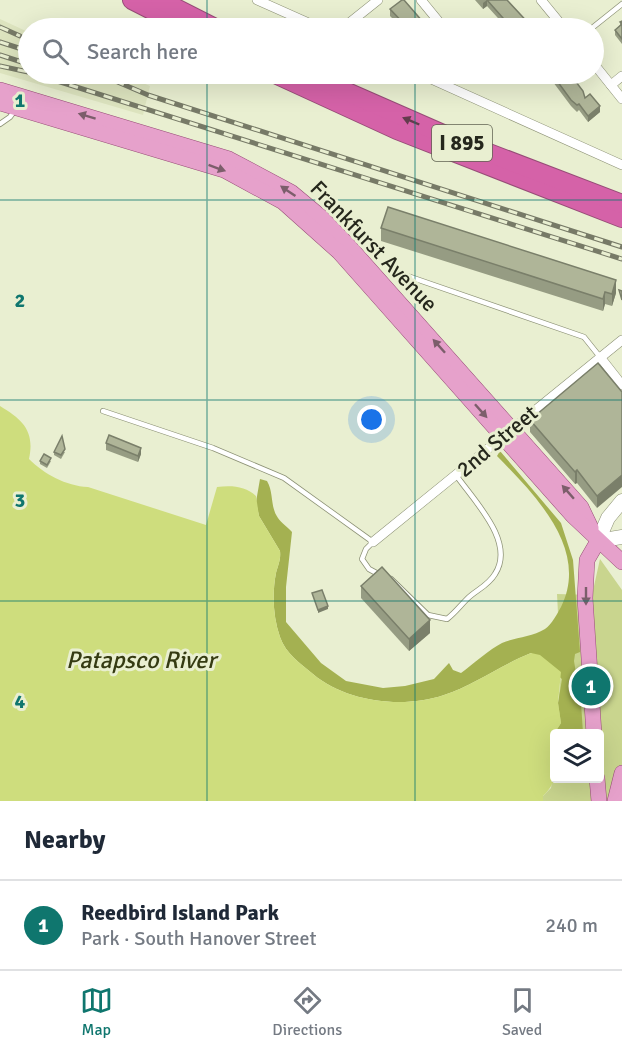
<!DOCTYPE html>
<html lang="en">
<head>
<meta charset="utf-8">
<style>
	body { margin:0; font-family:Signika,sans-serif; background:#f2f2f3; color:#1f2937 }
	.controls { position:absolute; right:18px; bottom:18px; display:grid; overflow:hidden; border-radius:6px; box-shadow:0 6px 24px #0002 }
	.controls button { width:54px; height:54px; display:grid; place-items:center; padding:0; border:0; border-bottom:2px solid #e0e1e3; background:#fff; color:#1f2937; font:30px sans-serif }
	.you { position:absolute; left:372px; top:420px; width:21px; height:21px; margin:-15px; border:4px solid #fff; border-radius:50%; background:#1a73e8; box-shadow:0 0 0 9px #1a73e833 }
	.badge { display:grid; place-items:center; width:39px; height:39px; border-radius:50%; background:#0f766e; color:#fff; font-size:20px; font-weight:700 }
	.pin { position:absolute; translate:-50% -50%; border:3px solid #fff; box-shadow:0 2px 6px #0006 }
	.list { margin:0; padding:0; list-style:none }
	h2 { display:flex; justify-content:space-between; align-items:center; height:78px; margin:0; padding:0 24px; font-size:26px }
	h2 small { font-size:20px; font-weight:400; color:#747a83 }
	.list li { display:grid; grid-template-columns:39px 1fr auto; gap:18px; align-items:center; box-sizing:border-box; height:90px; padding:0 24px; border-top:2px solid #e0e1e3 }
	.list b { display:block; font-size:22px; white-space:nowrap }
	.list p { margin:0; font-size:20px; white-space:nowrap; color:#747a83 }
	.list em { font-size:20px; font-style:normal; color:#747a83 }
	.icon { flex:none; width:33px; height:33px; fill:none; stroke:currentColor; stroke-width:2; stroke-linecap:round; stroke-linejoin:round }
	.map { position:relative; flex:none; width:622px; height:801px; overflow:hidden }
	.search { position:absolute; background:#fff; box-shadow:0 6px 24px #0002; left:18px; right:18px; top:18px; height:66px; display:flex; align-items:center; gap:15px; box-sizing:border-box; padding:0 21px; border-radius:33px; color:#747a83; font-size:22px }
	.sheet { height:168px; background:#fff }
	nav { display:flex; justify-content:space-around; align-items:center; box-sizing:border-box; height:84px; border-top:2px solid #e0e1e3; background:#fff; font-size:16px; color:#747a83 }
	nav a { display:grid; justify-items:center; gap:3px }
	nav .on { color:#0f766e }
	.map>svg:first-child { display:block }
	.built { fill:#dde4bf }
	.green { fill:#c9d58e }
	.forest { fill:#a4b151 }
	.water { fill:#cedd7d }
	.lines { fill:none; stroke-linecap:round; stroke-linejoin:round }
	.service-casing { stroke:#8d9276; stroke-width:6 }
	.minor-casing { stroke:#8d9276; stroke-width:10 }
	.secondary-casing { stroke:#8d9276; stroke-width:15 }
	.primary-casing { stroke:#974d77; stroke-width:16 }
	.motorway-casing { stroke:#974d77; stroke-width:20 }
	.service { stroke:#fff; stroke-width:4.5 }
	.minor { stroke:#fff; stroke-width:9 }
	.secondary { stroke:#fff; stroke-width:14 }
	.primary { stroke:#e6a1cb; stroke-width:15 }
	.motorway { stroke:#d562a8; stroke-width:18 }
	.rail-casing { stroke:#777a67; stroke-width:5 }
	.rail { stroke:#e9efd1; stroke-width:3; stroke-dasharray:9; stroke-linecap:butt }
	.wall { fill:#969c83 }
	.shaded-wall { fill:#7a7f6a }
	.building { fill:#afb598; stroke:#7a7f6a; stroke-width:1.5 }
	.oneway { fill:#7c5e6b }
	.oneway2 { fill:#633c4d }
	.grid { fill:none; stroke:#0f766e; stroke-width:1.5; stroke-opacity:0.55 }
	.labels { text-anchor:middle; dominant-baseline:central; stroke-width:6; stroke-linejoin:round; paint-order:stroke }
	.shield { fill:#e9efd1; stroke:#606352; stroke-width:1.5 }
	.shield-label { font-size:21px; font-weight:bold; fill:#25271c }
	.street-label { font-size:22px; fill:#25271c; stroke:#e9efd1 }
	.water-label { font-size:24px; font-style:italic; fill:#353b12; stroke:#e9efd1 }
	.grid-label { font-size:20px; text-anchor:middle; font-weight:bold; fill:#0f766e; stroke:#e9efd1; stroke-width:6; stroke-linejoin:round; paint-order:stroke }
</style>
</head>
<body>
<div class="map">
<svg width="622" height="801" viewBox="0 0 622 801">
	<rect width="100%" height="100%" fill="#e9efd1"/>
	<path class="built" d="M0,19l28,13v42h94l28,12 -7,29 -143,-42z"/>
	<path class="green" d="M600,559l22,31v211h-79v-5l8,-8 3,-19v9h46v-44h-46v28c-2,-12 -5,-19 2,-31l5,-59 -4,-78 35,1z"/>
	<path class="forest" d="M500,451l61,72 12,37 7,92 -5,2 -1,7 7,42 2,30 -27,-2 5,-8 -3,-20 4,-24 -31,-26c-30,12 -57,32 -87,42 -41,14 -98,7 -131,-21 -13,-11 -27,-20 -33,-37 -7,-20 -8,-43 -4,-64 2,-8 5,-13 4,-22l-21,-35 -3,-14 4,-23 7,2c7,12 3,26 11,37 3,5 10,9 14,14l-6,55v35l35,41 25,18 37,7 22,-2 29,-7 15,-16 4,7 8,3c11,-8 29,-24 41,-30 14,-6 30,-6 43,-14 7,-5 12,-15 16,-22 29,-58 -27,-113 -64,-151z"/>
	<path class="water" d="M0,406c23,14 35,25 29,53 15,15 37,27 59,28l118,38 11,-38c14,-2 29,-1 39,9l3,20 21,35c1,9 -2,14 -4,22 -4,21 -3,44 4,64 6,17 20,26 33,37 33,28 90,35 131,21 30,-10 57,-30 87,-42l9,2 21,17 -3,31 3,20c-3,5 -8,11 -10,17 -4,20 14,36 -8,56v5h-543z"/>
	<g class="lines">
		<defs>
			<g id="service">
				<path d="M592,28l30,-24"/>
				<path d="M0,124l10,-7 5,-7"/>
				<path d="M390,270l194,67 16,20"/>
				<path d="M103,411l110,37 71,30 89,64 -7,7 -4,10 7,10 11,6"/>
				<path d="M391,579l37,36 19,4c8,-6 13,-13 20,-20 9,-9 21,-13 28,-25 21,-32 -21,-73 -39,-99"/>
			</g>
			<g id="minor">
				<path d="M257,0l63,28"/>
				<path d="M421,0l23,28"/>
				<path d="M541,0l23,28"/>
				<path d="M343,28l35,-28"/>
				<path d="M594,64l28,35"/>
				<path d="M420,74l202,91"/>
				<path d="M611,85l11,-9"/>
				<path d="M600,357l22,28"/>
				<path d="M373,542l249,-202"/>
			</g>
			<path id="secondary" d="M622,501l-14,17 -10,23 24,-4"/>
			<g id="primary">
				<path d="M0,90l229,69 62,33 30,25 26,27 234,263 10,21"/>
				<path d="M0,103l224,67 59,32 56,50 234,264 49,46"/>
				<path d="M594,734l-9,-136 2,-38 11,-19"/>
				<path d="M597,778l2,23"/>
				<path d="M615,801l7,-28"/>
			</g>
			<g id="motorway">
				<path d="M132,0l55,28"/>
				<path d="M160,0l55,28"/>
				<path d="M275,74l122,56 225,88"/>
				<path d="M306,74l162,71 154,59"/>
			</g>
		</defs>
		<use href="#service" class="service-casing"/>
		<use href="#minor" class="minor-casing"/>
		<use href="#secondary" class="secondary-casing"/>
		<use href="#primary" class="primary-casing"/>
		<use href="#motorway" class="motorway-casing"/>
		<use href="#service" class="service"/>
		<use href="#minor" class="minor"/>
		<use href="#secondary" class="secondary"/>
		<use href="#primary" class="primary"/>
		<use href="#motorway" class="motorway"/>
		<defs>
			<g id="rail">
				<path d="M0,27l20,9"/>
				<path d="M0,42l28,9"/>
				<path d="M0,55l28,9"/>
				<path d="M0,66l28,6"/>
				<path d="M35,74l587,185"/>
				<path d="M99,74l49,21 474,152"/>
			</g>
		</defs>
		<use href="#rail" class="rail-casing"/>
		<use href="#rail" class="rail"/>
	</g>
	<g class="wall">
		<path d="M475,0h32l26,28h-26l-20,-22 -4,3z"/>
		<path d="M390,9l33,19h-21l-12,-12z"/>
		<path d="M622,21v23l-7,-9v-5l5,-5v-3z"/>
		<path d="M496,74h15l-8,6z"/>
		<path d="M547,74h23l15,24 15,14 -12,10 -9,-12 -2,2 -6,-6z"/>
		<path d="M381,228l235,65 -4,13 -7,-2 -2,7 -222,-70z"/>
		<path d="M598,363l-1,145 -20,-25 -2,1 -45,-52v-12z"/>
		<path d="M106,443l35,11 -3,8 -32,-12z"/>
		<path d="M54,452h11l-4,7 -7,-4z"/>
		<path d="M40,461h11l-4,7 -7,-4z"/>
		<path d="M361,586l69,47 -21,18 -48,-53z"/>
	</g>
	<g class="shaded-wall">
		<path d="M487,0v6l-4,3v-6z"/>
		<path d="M423,22v6h-7z"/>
		<path d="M503,74h8l-8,6z"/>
		<path d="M600,106v6l-12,10v-6z"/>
		<path d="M616,280v13l-4,13v-12z"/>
		<path d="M605,292v12l-2,7v-12z"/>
		<path d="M141,448v6l-3,8v-6z"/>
		<path d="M577,470v13l-2,1v-12z"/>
		<path d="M622,475v12l-25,21v-12z"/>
		<path d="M328,606v3l-10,4v-3z"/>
		<path d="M430,620v13l-21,18v-12z"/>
	</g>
	<g class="building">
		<path d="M402,0h2l19,22 -7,6h-8l-18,-19z"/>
		<path d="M487,0h20l26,28h-21z"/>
		<path d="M622,21v18l-7,-9 7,-6 -2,-2z"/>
		<path d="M480,23l2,5h-9z"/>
		<path d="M552,74h18l13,17 2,7 5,-4 10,12 -12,10 -9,-12 -2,1 -6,-5z"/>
		<path d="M388,207l228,73 -4,14 -7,-2 -2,7 -222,-71z"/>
		<path d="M619,290l3,1v9z"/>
		<path d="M598,363l24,29v83l-25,21 -20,-26 -2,2 -45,-52z"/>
		<path d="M109,435l32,13 -3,8 -32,-13z"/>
		<path d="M62,436l3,13 -4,6 -7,-3z"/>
		<path d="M44,454l7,4 -4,7 -7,-4z"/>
		<path d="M382,567l48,53 -21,19 -48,-53z"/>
		<path d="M322,590l6,16 -10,4 -6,-17z"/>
	</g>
	<defs><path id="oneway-solid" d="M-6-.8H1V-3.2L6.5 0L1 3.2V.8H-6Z" transform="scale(1.5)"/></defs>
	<g class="oneway">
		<use href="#oneway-solid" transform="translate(87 116) rotate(-163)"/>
		<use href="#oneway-solid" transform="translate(217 168) rotate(20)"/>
		<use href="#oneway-solid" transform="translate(288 191) rotate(-146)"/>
		<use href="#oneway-solid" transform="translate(439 346) rotate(-132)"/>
		<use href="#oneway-solid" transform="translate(481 411) rotate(48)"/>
		<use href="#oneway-solid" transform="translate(568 492) rotate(-131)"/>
		<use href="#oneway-solid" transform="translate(586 596) rotate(90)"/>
	</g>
	<use class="oneway2" href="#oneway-solid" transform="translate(411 121) rotate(-157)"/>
	<path class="grid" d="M207,0v28M415,0v28M207,74v727M415,74v727M0,200h622M0,400h622M0,601h622"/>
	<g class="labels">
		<rect class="shield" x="432" y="125" width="60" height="36" rx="4.5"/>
		<g class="shield-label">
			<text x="462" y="143">I 895</text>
		</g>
		<g class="street-label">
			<text transform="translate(374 246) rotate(46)">Frankfurst Avenue</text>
			<text transform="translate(497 441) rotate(-40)">2nd Street</text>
		</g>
		<g class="water-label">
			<text x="141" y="660">Patapsco River</text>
		</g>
	</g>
	<g class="grid-label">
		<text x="20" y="107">1</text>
		<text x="20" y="307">2</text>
		<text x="20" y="507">3</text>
		<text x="20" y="708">4</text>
	</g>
</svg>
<div class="controls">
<button><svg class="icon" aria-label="layers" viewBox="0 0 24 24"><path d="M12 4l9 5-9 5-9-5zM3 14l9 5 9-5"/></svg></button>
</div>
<div class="you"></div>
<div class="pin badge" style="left:591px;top:686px">1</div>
<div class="search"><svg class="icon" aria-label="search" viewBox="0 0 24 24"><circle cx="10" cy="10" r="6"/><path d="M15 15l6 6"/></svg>Search here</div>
</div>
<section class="sheet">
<h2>Nearby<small></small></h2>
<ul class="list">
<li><span class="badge">1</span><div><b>Reedbird Island Park</b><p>Park · South Hanover Street</p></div><em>240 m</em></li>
</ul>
</section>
<nav>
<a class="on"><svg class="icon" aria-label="map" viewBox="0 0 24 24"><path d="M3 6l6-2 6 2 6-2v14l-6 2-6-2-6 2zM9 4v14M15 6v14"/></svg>Map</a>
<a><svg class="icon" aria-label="directions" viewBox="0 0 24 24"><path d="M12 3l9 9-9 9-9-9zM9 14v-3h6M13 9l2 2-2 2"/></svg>Directions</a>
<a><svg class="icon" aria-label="saved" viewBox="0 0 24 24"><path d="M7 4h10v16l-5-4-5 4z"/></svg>Saved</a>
</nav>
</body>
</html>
